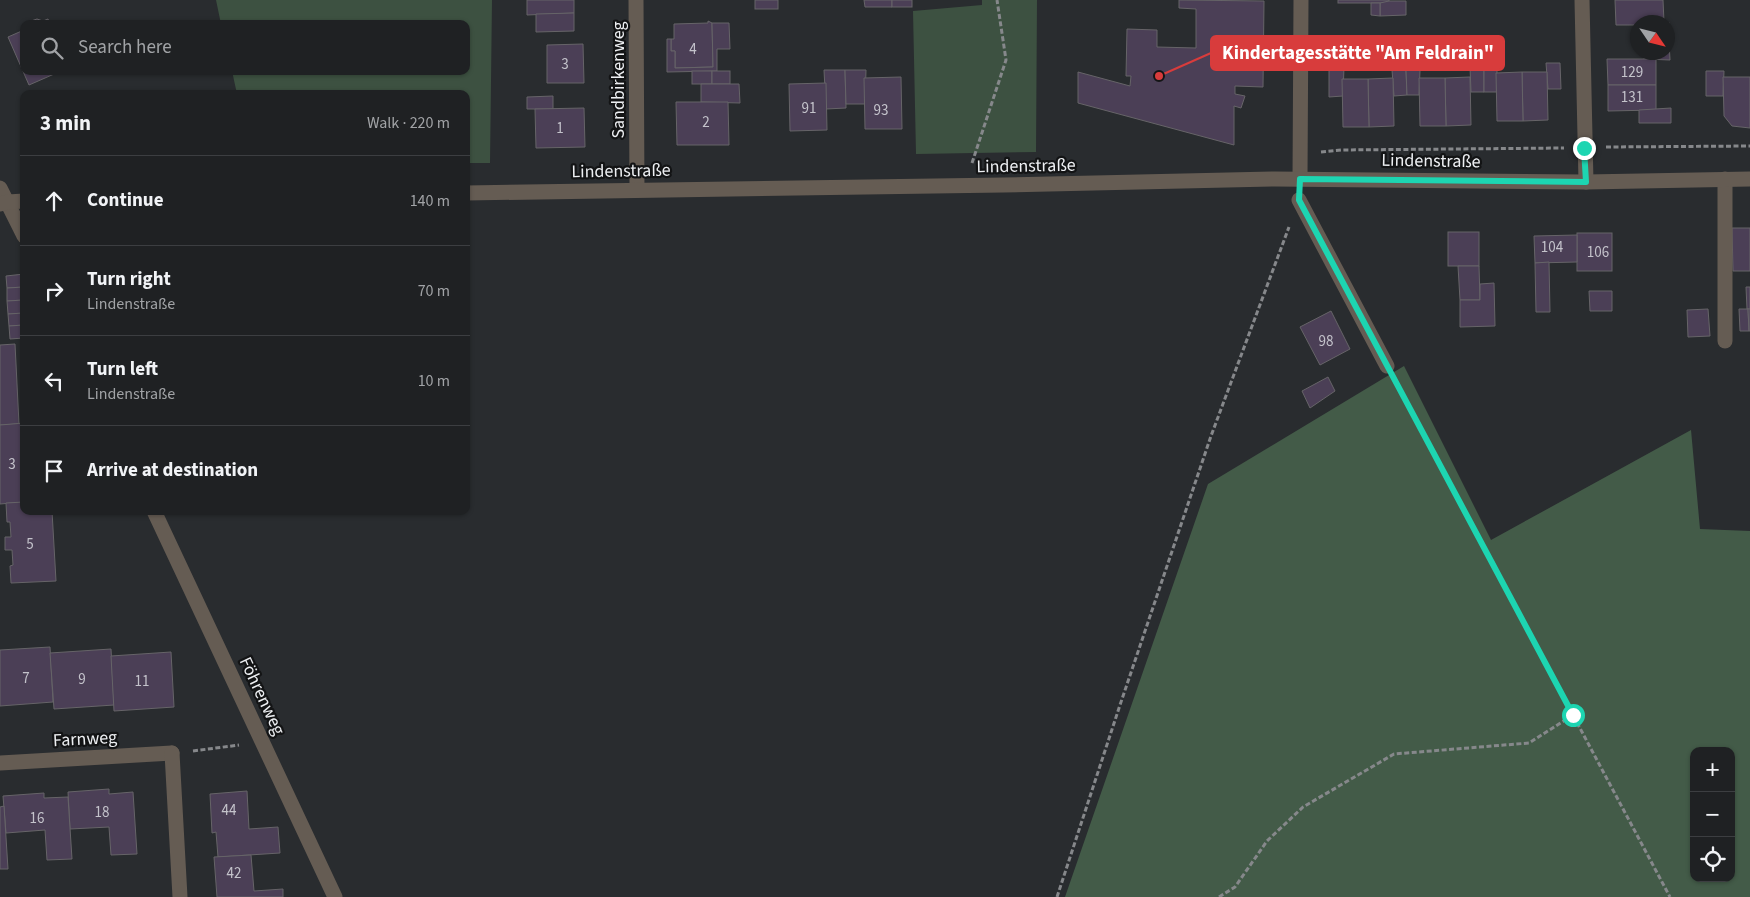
<!DOCTYPE html>
<html lang="en">
<head>
<meta charset="utf-8">
<style>
	body { margin:0; font-family:"Source Sans 3",sans-serif; background:#2c2e30; color:#f1f3f6 }
	.controls { position:absolute; right:15px; bottom:15px; display:grid; overflow:hidden; border-radius:10px; box-shadow:0 1px 4px #0004 }
	.controls button { width:45px; height:45px; display:grid; place-items:center; padding:0; border:0; border-bottom:1px solid #3c3e41; background:#1f2123; color:#f1f3f6; font:25px sans-serif }
	.compass { position:absolute; left:1630px; top:15px; width:45px; height:45px; border-radius:50%; background:#1f2123; box-shadow:0 1px 4px #0004; rotate:125deg }
	.stop { position:absolute; width:15px; height:15px; margin:-11px; border:4px solid #1dd5b1; border-radius:50%; background:#fff }
	.stop.end { background:#1dd5b1; border-color:#fff; box-shadow:0 1px 5px #0008 }
	.list { margin:0; padding:0; list-style:none }
	h2 { display:flex; justify-content:space-between; align-items:center; height:65px; margin:0; padding:0 20px; font-size:21px }
	h2 small { font-size:16px; font-weight:400; color:#a1a3a6 }
	.list li { display:grid; grid-template-columns:32px 1fr auto; gap:15px; align-items:center; box-sizing:border-box; height:90px; padding:0 20px; border-top:1px solid #3c3e41 }
	.list b { display:block; font-size:19px; white-space:nowrap }
	.list p { margin:0; font-size:16px; white-space:nowrap; color:#a1a3a6 }
	.list em { font-size:16px; font-style:normal; color:#a1a3a6 }
	.icon { flex:none; width:28px; height:28px; fill:none; stroke:currentColor; stroke-width:2; stroke-linecap:round; stroke-linejoin:round }
	.map { position:relative; flex:none; width:1750px; height:897px; overflow:hidden }
	.search { position:absolute; background:#1f2123; box-shadow:0 1px 4px #0004; left:20px; top:20px; width:450px; height:55px; display:flex; align-items:center; gap:12px; box-sizing:border-box; padding:0 18px; border-radius:10px; color:#a1a3a6; font-size:19px }
	.panel { position:absolute; background:#1f2123; box-shadow:0 1px 4px #0004; left:20px; top:90px; width:450px; height:425px; border-radius:10px }
	.map>svg:first-child { display:block }
	.green { fill:#3d5141 }
	.forest { fill:#435b48; fill-rule:evenodd }
	.building { fill:#4b3f56; stroke:#666468 }
	.lines { fill:none; stroke-linecap:round; stroke-linejoin:round }
	.path { stroke:#86888b; stroke-width:3; stroke-dasharray:5 2.5; stroke-linecap:butt }
	.service { stroke:#655c53; stroke-width:15 }
	.minor { stroke:#655c53; stroke-width:15 }
	.tertiary { stroke:#655c53; stroke-width:15 }
	.route { stroke:#1dd5b1; stroke-width:6 }
	.labels { text-anchor:middle; dominant-baseline:central; stroke-width:4.5; stroke-linejoin:round; paint-order:stroke }
	.number-label { font-size:15px; fill:#c4c3cb }
	.street-label { font-size:18px; fill:#edeff2; stroke:#131415 }
	.leader { fill:none; stroke:#d83c3c; stroke-width:2 }
	.callout-dot { fill:#d83c3c; stroke:#131415; stroke-width:2 }
	.callout { fill:#d83c3c; stroke:#d83c3c; stroke-width:2 }
	.callout-label { font-size:19px; text-anchor:middle; font-weight:bold; fill:#fff }
</style>
</head>
<body>
<div class="map">
<svg width="1750" height="897" viewBox="0 0 1750 897">
	<rect width="100%" height="100%" fill="#292c2f"/>
	<g class="green">
		<path d="M216,0h276l-2,163h-24v-69h-229l-5,-23h234v-47h-245z"/>
		<path d="M982,0h55l-1,152 -120,2 -3,-143 69,-6z"/>
	</g>
	<path class="forest" d="M1404,366l87,174 200,-110 9,99 50,2v366h-685l143,-413zM1694,751h37v127h-37z"/>
	<g class="building">
		<path d="M527,0h47v13l-47,2z"/>
		<rect x="755" y="0" width="23" height="9"/>
		<path d="M864,0h28v7h-27z"/>
		<rect x="892" y="0" width="20" height="7"/>
		<path d="M1179,0l85,1 -1,86 -28,-1v8l10,2 -4,12 -7,-2v39l-156,-42v-31l52,14 1,-10h-5l1,-47 30,1v17l39,1v-39l-17,-1z"/>
		<rect x="1338" y="0" width="51" height="3"/>
		<path d="M1615,0h48l1,22h-26v3h-22z"/>
		<path d="M1389,1h17v14l-26,1v-13z"/>
		<path d="M1371,3h9v13l-9,-1z"/>
		<path d="M574,13v18l-38,1v-18z"/>
		<path d="M37,19l6,2 5,-2 2,5h-20l1,-3z"/>
		<path d="M708,21l4,2 1,44 -38,1v-17h-4v-12h3v-15l34,-1z"/>
		<path d="M712,23h17l1,26h-13v22l-50,1v-33h4v12h4v17l38,-1z"/>
		<rect x="1668" y="23" width="1" height="18"/>
		<path d="M24,30v41h37l-32,14 -21,-48z"/>
		<path d="M1668,41h1l1,19 -26,-1v-7h24z"/>
		<path d="M583,44l1,39h-37v-38z"/>
		<path d="M1607,59h49v26h-48z"/>
		<path d="M1546,63h14l1,26h-13z"/>
		<path d="M1344,66l-1,30 -14,1v-30z"/>
		<path d="M1470,67h14v25h-13z"/>
		<rect x="1484" y="67" width="13" height="25"/>
		<path d="M824,70h21l1,38 -20,1z"/>
		<path d="M845,70h21l-1,34h-19z"/>
		<path d="M1392,70h14l1,25 -13,1z"/>
		<path d="M1406,70h14l-1,25h-12z"/>
		<rect x="692" y="71" width="20" height="13"/>
		<rect x="712" y="71" width="18" height="13"/>
		<path d="M1706,71h18l-1,25h-17z"/>
		<path d="M1522,72h25l1,48 -25,1z"/>
		<path d="M1522,72l1,49h-26l-1,-48z"/>
		<path d="M901,77l1,52h-37l-1,-51z"/>
		<path d="M1470,77l1,48 -25,1 -1,-48z"/>
		<path d="M1723,77h27v51l-18,-2 -8,-10z"/>
		<path d="M1393,78l1,48 -25,1 -1,-48z"/>
		<path d="M1419,78h26l1,48h-26z"/>
		<path d="M1342,79h26l1,48h-26z"/>
		<path d="M826,83l1,47 -37,1 -1,-47z"/>
		<path d="M701,84h38l1,19 -39,-1z"/>
		<path d="M1608,85h48v25l-48,1z"/>
		<path d="M553,96v13h-26v-12z"/>
		<path d="M676,102h52l1,43h-52z"/>
		<path d="M584,108l1,39 -49,1 -1,-39z"/>
		<path d="M1671,108v15h-32v-13z"/>
		<path d="M1732,228h18v43h-17z"/>
		<rect x="1448" y="232" width="31" height="34"/>
		<rect x="1577" y="233" width="35" height="38"/>
		<path d="M1577,235v27l-42,1 -1,-27z"/>
		<path d="M1549,262l1,50h-14l-1,-49z"/>
		<path d="M1458,266h21l1,34h-20z"/>
		<path d="M24,274v13l-17,1 -1,-12z"/>
		<path d="M1494,283l1,43 -35,1v-27h20v-16z"/>
		<path d="M24,287v13l-17,1v-13z"/>
		<path d="M1746,287h4v22h-3z"/>
		<path d="M1589,291h23v20h-22z"/>
		<path d="M24,300v13l-16,1 -1,-13z"/>
		<path d="M1708,309l2,27 -22,1 -1,-27z"/>
		<path d="M1739,309h9l1,22h-9z"/>
		<path d="M1748,309h2v22h-1z"/>
		<path d="M1331,311l19,38 -30,16 -20,-38z"/>
		<path d="M24,313v12l-15,1 -1,-12z"/>
		<path d="M24,325v13l-14,1 -1,-13z"/>
		<path d="M15,344l4,80 -19,1v-80z"/>
		<path d="M1328,377l7,14 -25,17 -8,-17z"/>
		<path d="M24,423v79l-24,2v-79z"/>
		<path d="M24,502v9h28l4,70 -45,2 -1,-17 3,-1 -1,-15h-7v-13h6l-1,-15h-3l-1,-19z"/>
		<path d="M50,647l3,55 -53,4v-56z"/>
		<path d="M111,649l3,56 -60,4 -4,-56z"/>
		<path d="M171,652l3,55 -60,4 -3,-55z"/>
		<path d="M109,789v5l24,-2 4,62 -26,1 -2,-28 -39,2 -2,-37z"/>
		<path d="M247,791l2,38 29,-2 2,26 -62,4 -2,-25 -4,1 -2,-39z"/>
		<path d="M44,793v5l24,-1 4,62 -25,1 -2,-30 -39,3 -3,-37z"/>
		<path d="M4,806l4,63h-8v-62z"/>
		<path d="M251,855l3,36 29,-2v8h-66l-3,-40z"/>
	</g>
	<g class="lines">
		<g class="path">
			<path d="M1606,147l144,-1"/>
			<path d="M1321,152l20,-2 223,-2"/>
			<path d="M972,163l34,-103 -9,-60"/>
			<path d="M1397,385l273,512"/>
			<path d="M193,751l46,-6"/>
			<path d="M1057,897l63,-192 91,-269 78,-209"/>
			<path d="M1219,897l16,-10 32,-46 36,-34 91,-53 135,-11 44,-28"/>
		</g>
		<g class="service">
			<path d="M1299,200l88,166"/>
			<path d="M1725,341v-162"/>
			<path d="M0,763l172,-10"/>
		</g>
		<g class="minor">
			<path d="M636,0l1,190"/>
			<path d="M1582,0l4,182"/>
			<path d="M1300,179l1,-179"/>
			<path d="M0,188l24,48"/>
			<path d="M154,511l181,386"/>
			<path d="M172,753l8,144"/>
		</g>
		<g class="tertiary">
			<path d="M466,193l537,-8 272,-6 311,3 164,-3"/>
			<path d="M0,204l8,-2 16,-1"/>
		</g>
	</g>
	<g class="lines">
		<path class="route" d="M1573,715l-274,-515 1,-21 286,3 -2,-34"/>
	</g>
	<g class="labels">
		<g class="number-label">
			<text x="693" y="49">4</text>
			<text x="565" y="64">3</text>
			<text x="1632" y="72">129</text>
			<text x="1632" y="97">131</text>
			<text x="809" y="108">91</text>
			<text x="881" y="110">93</text>
			<text x="706" y="122">2</text>
			<text x="560" y="128">1</text>
			<text x="1552" y="247">104</text>
			<text x="1598" y="252">106</text>
			<text x="1326" y="341">98</text>
			<text x="12" y="464">3</text>
			<text x="30" y="544">5</text>
			<text x="26" y="678">7</text>
			<text x="82" y="679">9</text>
			<text x="142" y="681">11</text>
			<text x="229" y="810">44</text>
			<text x="102" y="812">18</text>
			<text x="37" y="818">16</text>
			<text x="234" y="873">42</text>
		</g>
		<g class="street-label">
			<text transform="translate(618 80) rotate(-90)">Sandbirkenweg</text>
			<text transform="translate(1431 161) rotate(1)">Lindenstraße</text>
			<text transform="translate(1026 166) rotate(-1)">Lindenstraße</text>
			<text transform="translate(621 171) rotate(-1)">Lindenstraße</text>
			<text transform="translate(262 696) rotate(65)">Föhrenweg</text>
			<text transform="translate(85 739) rotate(-3)">Farnweg</text>
		</g>
	</g>
	<path class="leader" d="M1159 76L1211 53"/>
	<circle class="callout-dot" cx="1159" cy="76" r="5"/>
	<rect class="callout" x="1211" y="36" width="293" height="34" rx="5"/>
	<g class="callout-label">
		<text x="1358" y="59">Kindertagesstätte "Am Feldrain"</text>
	</g>
</svg>
<div class="controls">
<button>+</button>
<button>−</button>
<button><svg class="icon" aria-label="locate" viewBox="0 0 24 24"><circle cx="12" cy="12" r="6"/><path d="M12 2v4M12 18v4M2 12h4M18 12h4"/></svg></button>
</div>
<svg class="compass" viewBox="-18 -18 36 36"><path d="M0-13l5 13h-10z" fill="#e53935"/><path d="M0 13l5-13h-10z" fill="#a1a3a6"/></svg>
<div class="stop" style="left:1573px;top:715px"></div>
<div class="stop end" style="left:1584px;top:148px"></div>
<div class="search"><svg class="icon" aria-label="search" viewBox="0 0 24 24"><circle cx="10" cy="10" r="6"/><path d="M15 15l6 6"/></svg>Search here</div>
<section class="panel">
<h2>3 min<small>Walk · 220 m</small></h2>
<ul class="list">
<li><svg class="icon" aria-label="ahead" viewBox="0 0 24 24"><path d="M12 20V5M6 11l6-6 6 6"/></svg><div><b>Continue</b></div><em>140 m</em></li>
<li><svg class="icon" aria-label="right" viewBox="0 0 24 24"><path d="M7 20v-9h11M14 6l5 5-5 5"/></svg><div><b>Turn right</b><p>Lindenstraße</p></div><em>70 m</em></li>
<li><svg class="icon" aria-label="left" viewBox="0 0 24 24"><path d="M17 20v-9H6M10 6l-5 5 5 5"/></svg><div><b>Turn left</b><p>Lindenstraße</p></div><em>10 m</em></li>
<li><svg class="icon" aria-label="arrive" viewBox="0 0 24 24"><path d="M6 21V4h12l-3 4 3 4H6"/></svg><div><b>Arrive at destination</b></div></li>
</ul>
</section>
</div>
</body>
</html>
